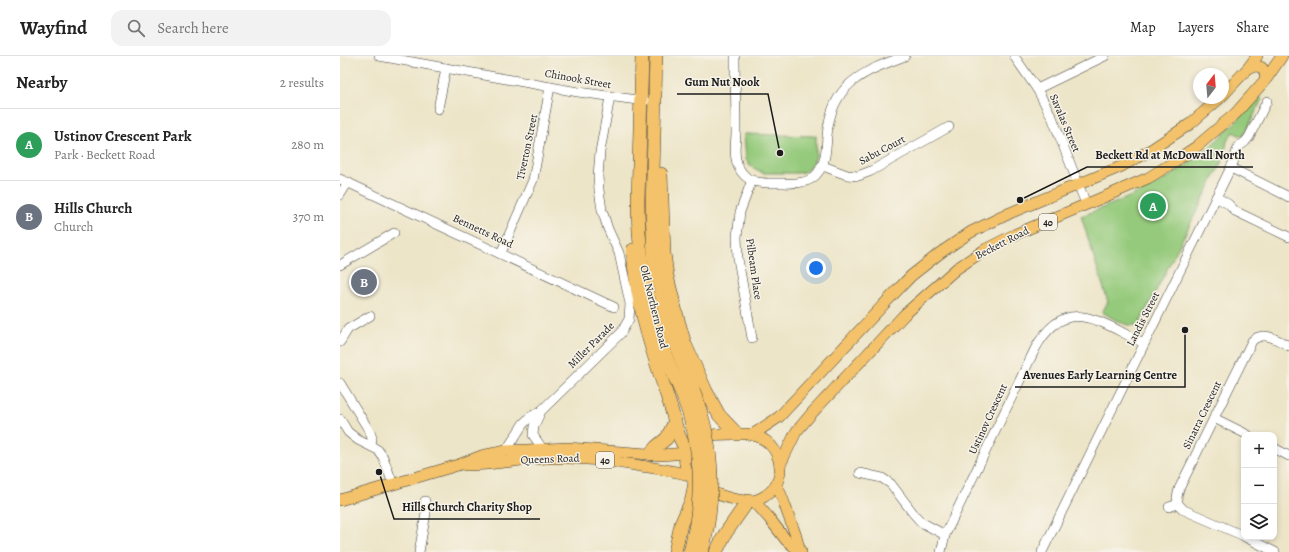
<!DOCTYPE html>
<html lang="en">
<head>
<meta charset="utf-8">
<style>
	body { margin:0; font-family:Alegreya,serif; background:#f2f2f2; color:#222 }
	.controls { position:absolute; right:12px; bottom:12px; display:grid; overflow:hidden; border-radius:8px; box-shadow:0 2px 6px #0003 }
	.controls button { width:36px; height:36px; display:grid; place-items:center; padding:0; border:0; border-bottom:1px solid #e0e0e0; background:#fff; color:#222; font:20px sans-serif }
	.compass { position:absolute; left:853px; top:12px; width:36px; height:36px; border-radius:50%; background:#fff; box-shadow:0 2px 6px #0003; rotate:16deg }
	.you { position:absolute; left:476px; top:212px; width:14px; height:14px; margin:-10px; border:3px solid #fff; border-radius:50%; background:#1a73e8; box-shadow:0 0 0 6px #1a73e833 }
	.badge { display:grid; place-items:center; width:26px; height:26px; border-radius:50%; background:#1f6fb2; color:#fff; font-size:13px; font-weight:700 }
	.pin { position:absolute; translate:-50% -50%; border:2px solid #fff; box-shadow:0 1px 4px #0006 }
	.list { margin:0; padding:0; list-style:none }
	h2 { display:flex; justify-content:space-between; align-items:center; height:52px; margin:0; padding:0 16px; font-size:17px }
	h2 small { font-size:13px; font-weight:400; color:#767676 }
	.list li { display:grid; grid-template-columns:26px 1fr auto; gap:12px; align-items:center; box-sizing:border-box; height:72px; padding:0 16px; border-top:1px solid #e0e0e0 }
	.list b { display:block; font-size:15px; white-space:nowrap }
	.list p { margin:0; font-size:13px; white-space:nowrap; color:#767676 }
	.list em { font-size:13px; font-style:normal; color:#767676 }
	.icon { flex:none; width:22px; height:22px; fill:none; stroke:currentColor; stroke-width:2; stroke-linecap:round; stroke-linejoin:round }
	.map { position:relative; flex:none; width:949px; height:496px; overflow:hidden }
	header { display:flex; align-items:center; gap:24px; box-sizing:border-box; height:56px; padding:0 20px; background:#fff; border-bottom:1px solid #e0e0e0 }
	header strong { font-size:19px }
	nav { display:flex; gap:22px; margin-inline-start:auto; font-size:14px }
	.search { width:280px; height:36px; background:#f2f2f2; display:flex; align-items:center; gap:10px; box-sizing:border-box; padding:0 14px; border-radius:12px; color:#767676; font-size:15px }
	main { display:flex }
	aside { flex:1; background:#fff }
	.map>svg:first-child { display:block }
	.green { fill:#95ca7c; stroke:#58734c }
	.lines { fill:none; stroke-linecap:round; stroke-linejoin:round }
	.minor-casing { stroke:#3b3a36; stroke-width:10 }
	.major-casing { stroke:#3b3a36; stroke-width:12 }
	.highway-casing { stroke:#3b3a36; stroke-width:14 }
	.minor { stroke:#fff; stroke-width:9 }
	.major { stroke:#f3c26a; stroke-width:11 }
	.highway { stroke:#f3c26a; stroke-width:13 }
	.highway-bridge-casing { stroke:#3b3a36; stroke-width:14; stroke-linecap:butt }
	.highway-bridge { stroke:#f3c26a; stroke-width:13 }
	.labels { text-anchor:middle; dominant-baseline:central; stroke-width:3; stroke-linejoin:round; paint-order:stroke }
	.shield { fill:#f7f3e8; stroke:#5e5c59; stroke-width:1 }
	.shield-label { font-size:10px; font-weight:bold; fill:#1c1c1c }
	.street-label { font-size:11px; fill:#1c1c1c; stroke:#f7f3e8 }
	.leader { fill:none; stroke:#1c1c1c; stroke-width:1.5 }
	.callout-dot { fill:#1c1c1c; stroke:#f7f3e8; stroke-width:1.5 }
	.callout-label { font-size:12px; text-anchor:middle; font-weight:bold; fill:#1c1c1c; stroke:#f7f3e8; stroke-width:3; stroke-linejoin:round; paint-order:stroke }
</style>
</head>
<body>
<header>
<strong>Wayfind</strong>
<div class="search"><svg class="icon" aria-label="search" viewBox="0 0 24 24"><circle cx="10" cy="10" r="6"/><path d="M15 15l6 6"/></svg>Search here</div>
<nav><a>Map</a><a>Layers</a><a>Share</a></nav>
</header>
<main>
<aside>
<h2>Nearby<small>2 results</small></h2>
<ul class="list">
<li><span class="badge" style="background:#2e9e5b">A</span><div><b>Ustinov Crescent Park</b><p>Park · Beckett Road</p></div><em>280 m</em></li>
<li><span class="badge" style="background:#6b7280">B</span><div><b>Hills Church</b><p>Church</p></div><em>370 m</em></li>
</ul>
</aside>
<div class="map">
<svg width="949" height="496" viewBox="0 0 949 496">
	<rect width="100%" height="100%" fill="#f7f3e8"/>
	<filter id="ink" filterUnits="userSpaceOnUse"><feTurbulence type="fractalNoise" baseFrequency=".025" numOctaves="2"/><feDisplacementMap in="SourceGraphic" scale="8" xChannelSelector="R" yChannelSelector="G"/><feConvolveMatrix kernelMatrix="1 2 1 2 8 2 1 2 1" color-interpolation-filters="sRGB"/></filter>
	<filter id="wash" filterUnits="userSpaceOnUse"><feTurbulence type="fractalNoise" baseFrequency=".012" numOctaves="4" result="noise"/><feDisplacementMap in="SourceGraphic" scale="16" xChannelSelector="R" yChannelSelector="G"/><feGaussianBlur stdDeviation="0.9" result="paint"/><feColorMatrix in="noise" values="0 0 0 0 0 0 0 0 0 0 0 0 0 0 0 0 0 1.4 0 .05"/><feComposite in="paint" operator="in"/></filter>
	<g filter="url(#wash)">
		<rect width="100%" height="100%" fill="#ede5c8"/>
		<g class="green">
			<path d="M920,41l2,2 -19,38 -10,-5 -6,9 -3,17 -85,166c-12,5 -26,-6 -37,-12l6,-10 -27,-86c37,-14 75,-28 107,-52 27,-20 49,-43 72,-67z"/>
			<path d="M404,78l72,2v20l-3,7 -4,5 -5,4 -6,1h-35l-13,-7 -4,-7z"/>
		</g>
	</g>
	<g filter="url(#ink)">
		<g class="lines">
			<defs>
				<g id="minor">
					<path d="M39,0l199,36 67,9"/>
					<path d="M395,0c0,25 1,50 1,76 0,8 -2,19 0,27 1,6 4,12 8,16 8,9 23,8 34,8 12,0 29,2 38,-8 10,-11 10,-25 11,-39 4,-52 35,-64 78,-80"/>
					<path d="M674,0l23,33 15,28 34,87"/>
					<path d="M697,33l68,-33"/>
					<path d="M98,53l8,-41"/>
					<path d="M483,110l24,9 11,1 13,-5 78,-44"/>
					<path d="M891,112l58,29"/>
					<path d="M0,123l274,128"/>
					<path d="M412,124l-12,32 -3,25 1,22 14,79"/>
					<path d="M0,139l8,-13"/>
					<path d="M876,141l12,7 7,7 54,26"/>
					<path d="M161,197l32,-73 17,-93"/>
					<path d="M0,209l54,-32"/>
					<path d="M0,286l8,-13 22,-13"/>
					<path d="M0,327l30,49 2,6 -1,8"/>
					<path d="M874,362l34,17"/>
					<path d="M0,363l8,13 10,8 20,10 5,7 10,27"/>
					<path d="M202,392l-9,-13 1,-9 7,-15 80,-78 8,-14 1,-15 -11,-51 -11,-24 -6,-19 -3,-20 -1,-14 2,-24 10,-55"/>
					<path d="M934,392l15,8"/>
					<path d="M166,395l17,-27 7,-7 11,-6"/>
					<path d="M520,417l22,5 9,6 22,29 8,9 24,13"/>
					<path d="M838,448l-1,-7 2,-8 73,-148c12,-11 25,-1 37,5"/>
					<path d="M829,451l9,-3 6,6 60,26"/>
					<path d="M905,481l30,15"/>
					<path d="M79,496l7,-39 -1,-12"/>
					<path d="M601,496l4,-17 90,-186c31,-57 65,-26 109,-6"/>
					<path d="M702,496l191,-389 5,-16 7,-5 4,-5 18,-36"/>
				</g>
				<g id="major">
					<path d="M909,11c12,-2 15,-1 17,12"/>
					<path d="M883,39l26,-28 8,-11"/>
					<path d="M407,378c32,2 46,44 18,62 -5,3 -10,6 -17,5 -23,-1 -75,-18 -61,-50 3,-8 9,-13 17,-15 14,-3 30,-2 43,-2z"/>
					<path d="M412,379l27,-18 108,-116 24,-25 29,-23 31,-21 39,-19 110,-46 29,-16 41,-27 30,-26"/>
					<path d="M125,409c28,0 54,-6 82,-7 30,-1 58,2 88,7 18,3 36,5 54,10"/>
					<path d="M440,409l16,-33 16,-19 93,-99 51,-45 30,-20 30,-15 95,-40 37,-16 21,-13 27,-18 40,-34 30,-34 16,-23"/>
					<path d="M436,428c6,11 9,22 13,33 5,12 8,21 11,34"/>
					<path d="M0,444l118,-35 23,-9 25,-5 62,-3 93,7 25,-2"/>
					<path d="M414,445l15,17 17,22 15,12"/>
				</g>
				<g id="highway">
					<path d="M302,0l-4,145c0,49 8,99 24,145 6,16 13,32 20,48"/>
					<path d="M316,0l-4,155 2,45 4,23 10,47 25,64"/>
					<path d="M321,118l3,79 3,23 11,44 7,24 21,47 13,24 18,19"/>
					<path d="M293,194c3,56 20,103 37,155 5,15 7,33 17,45"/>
					<path d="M310,398l6,-7 11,-9 8,-17"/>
					<path d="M335,496l6,-28 11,-25 3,-17"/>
					<path d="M376,496l9,-18 23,-33"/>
				</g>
			</defs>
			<use href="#minor" class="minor-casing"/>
			<use href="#major" class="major-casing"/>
			<use href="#highway" class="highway-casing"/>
			<use href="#minor" class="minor"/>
			<use href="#major" class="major"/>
			<use href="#highway" class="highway"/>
			<defs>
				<g id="highway-bridge">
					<path d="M353,334c21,52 23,108 9,162"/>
					<path d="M342,338c21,53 22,103 8,158"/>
				</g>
			</defs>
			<use href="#highway-bridge" class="highway-bridge-casing"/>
			<use href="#highway-bridge" class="highway-bridge"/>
		</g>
	</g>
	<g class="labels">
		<g class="shield">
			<rect x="699" y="158" width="18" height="16" rx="3"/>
			<rect x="256" y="396" width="18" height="16" rx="3"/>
		</g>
		<g class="shield-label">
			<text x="708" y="166">40</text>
			<text x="265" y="404">40</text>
		</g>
		<g class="street-label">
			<text transform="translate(238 23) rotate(10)">Chinook Street</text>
			<text transform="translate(725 67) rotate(67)">Savalas Street</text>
			<text transform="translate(187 91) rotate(-78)">Tiverton Street</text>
			<text transform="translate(542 94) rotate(-28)">Sabu Court</text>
			<text transform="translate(143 175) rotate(25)">Bennetts Road</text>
			<text transform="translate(662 187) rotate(-27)">Beckett Road</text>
			<text transform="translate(414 213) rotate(82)">Pilbeam Place</text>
			<text transform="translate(314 251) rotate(76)">Old Northern Road</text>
			<text transform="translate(803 263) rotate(-63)">Landis Street</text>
			<text transform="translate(251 289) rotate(-45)">Miller Parade</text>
			<text transform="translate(862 359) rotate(-64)">Sinatra Crescent</text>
			<text transform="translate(648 363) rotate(-65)">Ustinov Crescent</text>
			<text transform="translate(210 403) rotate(-2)">Queens Road</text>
		</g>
	</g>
	<path class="leader" d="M440 97L428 38H337M680 144L747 111H913M845 274L845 331H675M39 416L54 463H200"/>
	<g class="callout-dot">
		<circle cx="440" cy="97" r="4"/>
		<circle cx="680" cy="144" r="4"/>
		<circle cx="845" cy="274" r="4"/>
		<circle cx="39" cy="416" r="4"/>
	</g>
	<g class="callout-label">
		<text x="382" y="30">Gum Nut Nook</text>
		<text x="830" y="103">Beckett Rd at McDowall North</text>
		<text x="760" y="323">Avenues Early Learning Centre</text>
		<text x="127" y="455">Hills Church Charity Shop</text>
	</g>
</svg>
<div class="controls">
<button>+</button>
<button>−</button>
<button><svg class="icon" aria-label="layers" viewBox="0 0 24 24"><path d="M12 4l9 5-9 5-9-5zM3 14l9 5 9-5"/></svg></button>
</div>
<svg class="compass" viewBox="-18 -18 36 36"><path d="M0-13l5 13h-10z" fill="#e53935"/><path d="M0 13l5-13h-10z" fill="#767676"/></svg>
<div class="you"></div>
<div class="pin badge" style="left:813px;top:150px;background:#2e9e5b">A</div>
<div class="pin badge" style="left:24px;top:226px;background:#6b7280">B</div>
</div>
</main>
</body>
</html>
